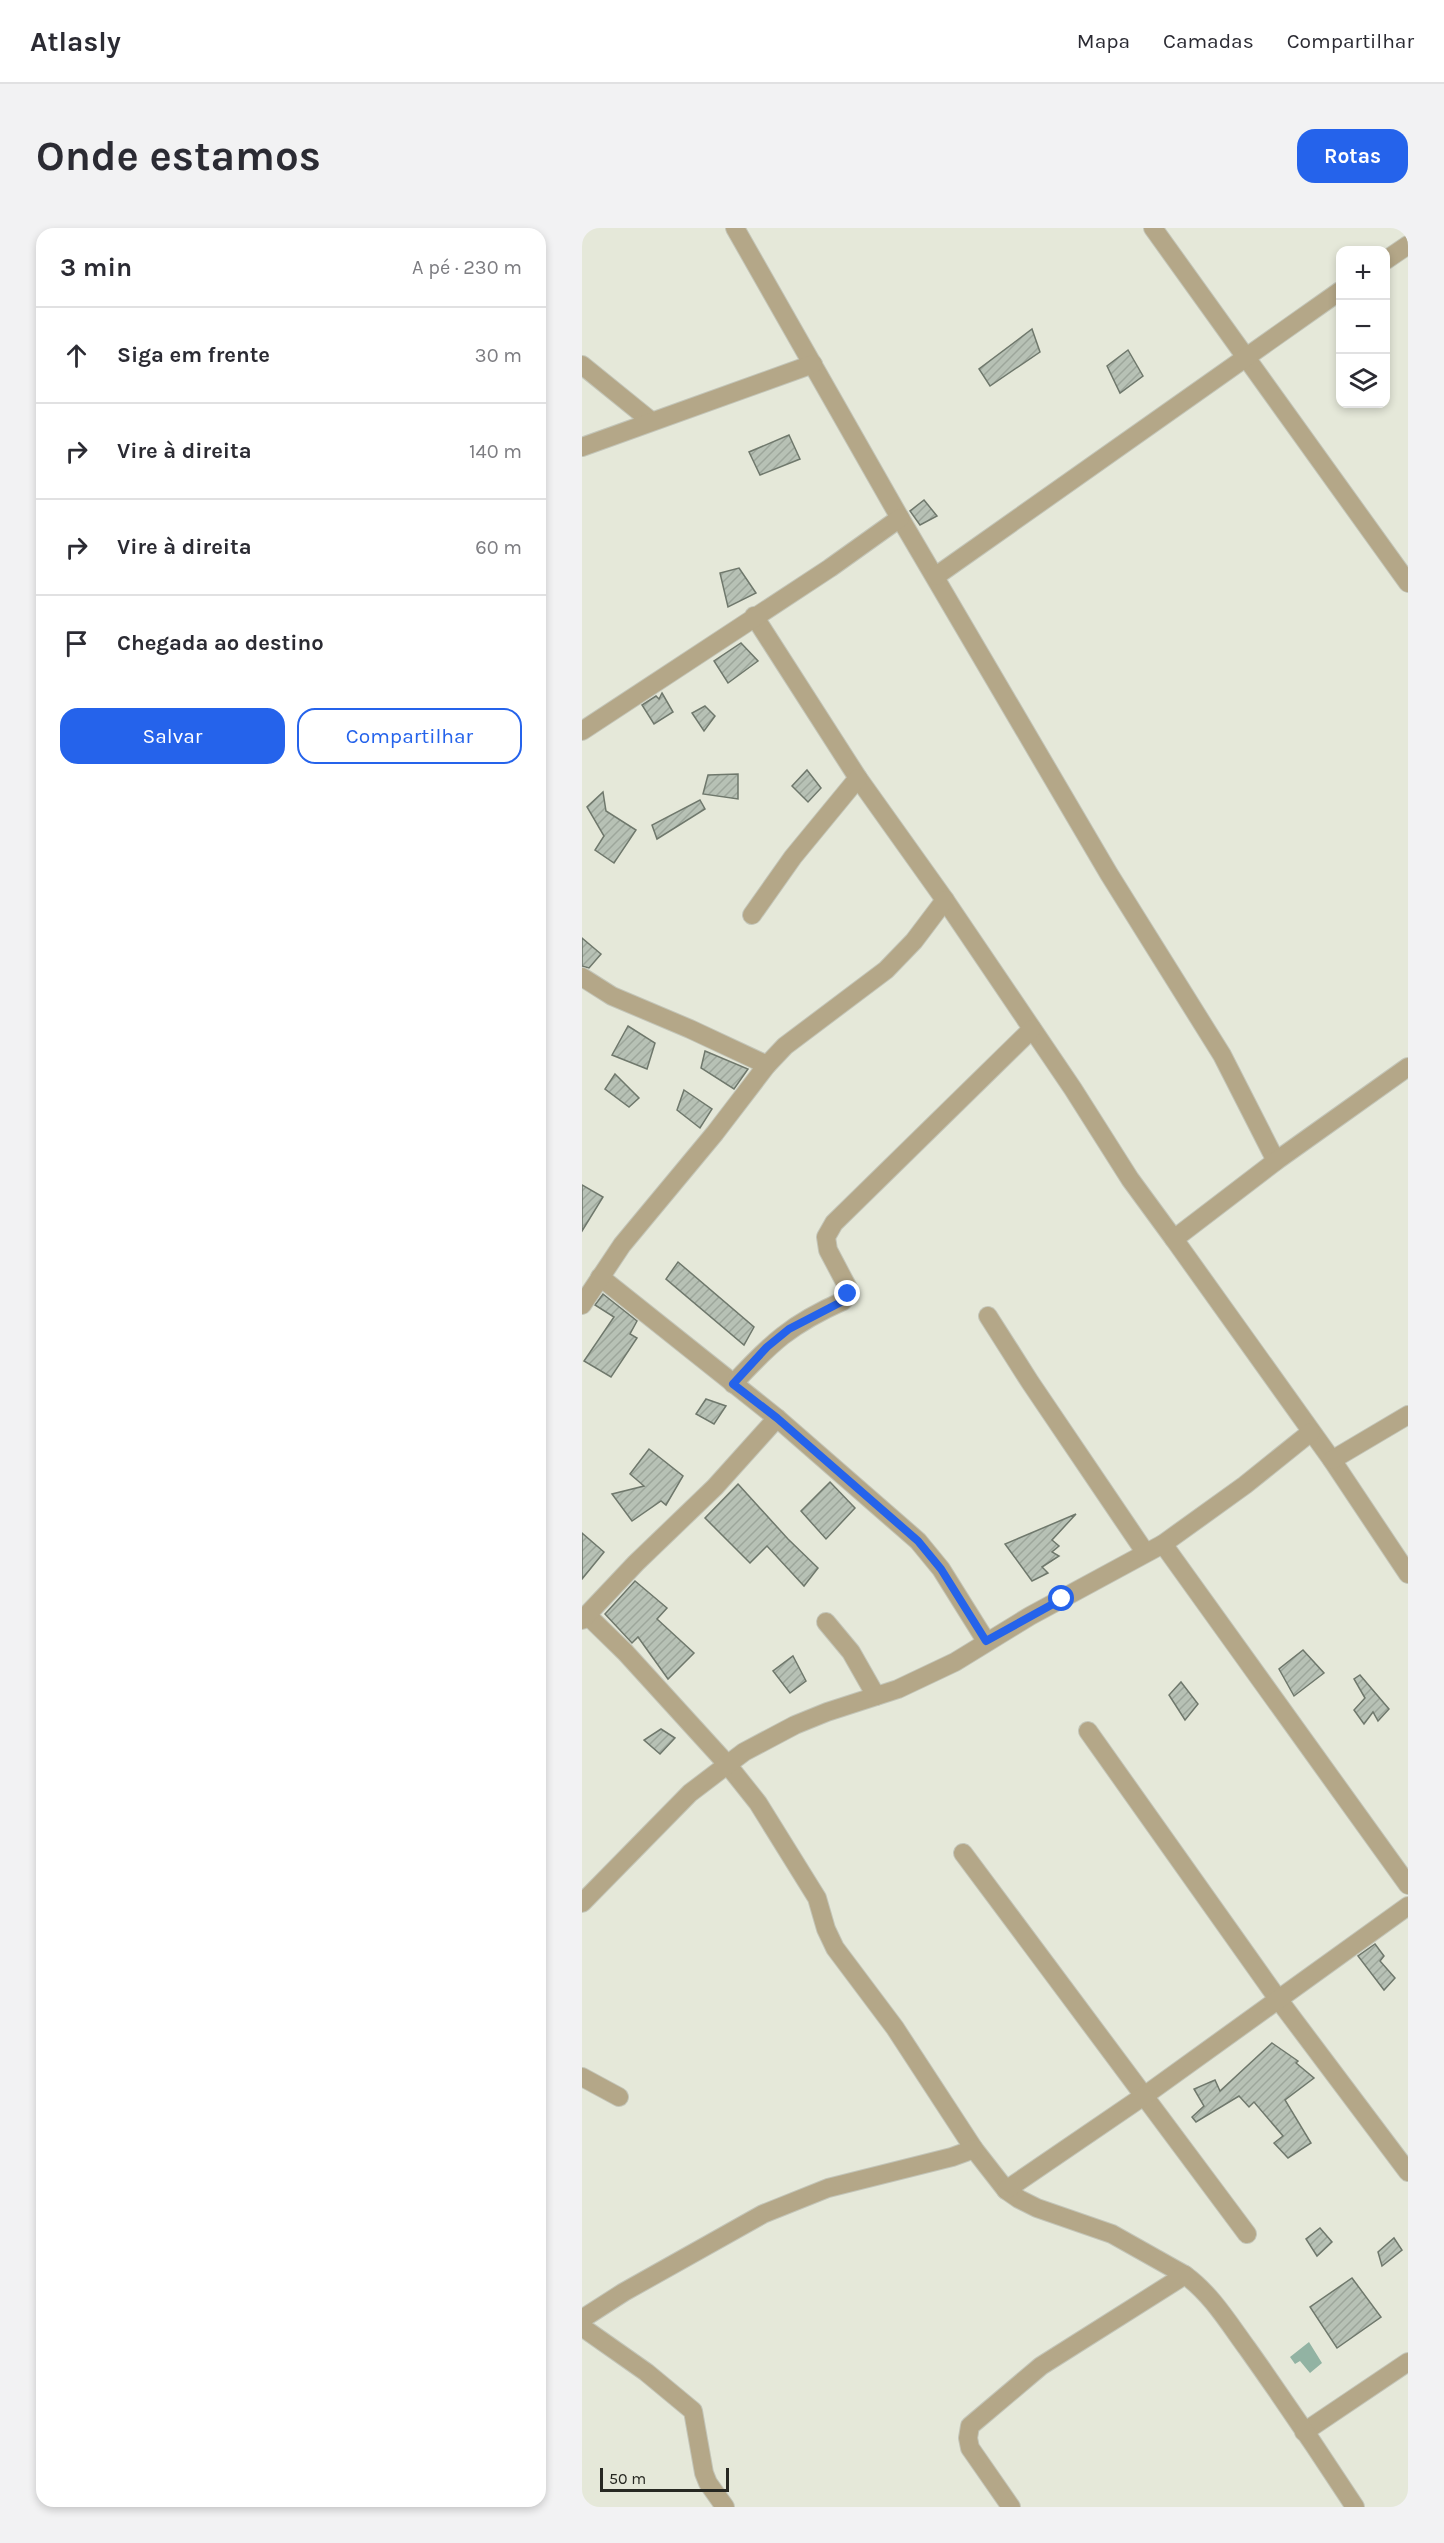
<!DOCTYPE html>
<html lang="pt">
<head>
<meta charset="utf-8">
<style>
	body { margin:0; font-family:Karla,sans-serif; background:#f2f2f3; color:#2b2b33 }
	.controls { position:absolute; right:18px; top:18px; display:grid; overflow:hidden; border-radius:12px; box-shadow:0 3px 9px #0003 }
	.controls button { width:54px; height:54px; display:grid; place-items:center; padding:0; border:0; border-bottom:2px solid #e1e1e2; background:#fff; color:#2b2b33; font:30px sans-serif }
	.scale { position:absolute; left:18px; bottom:15px; width:129px; box-sizing:border-box; padding-left:6px; border:3px solid #272822; border-top:0; font-size:16px; line-height:21px; white-space:nowrap; color:#272822; -webkit-text-stroke:4px #e5e8d9; paint-order:stroke }
	.stop { position:absolute; width:18px; height:18px; margin:-14px; border:4px solid #2563eb; border-radius:50%; background:#fff }
	.stop.end { background:#2563eb; border-color:#fff; box-shadow:0 2px 6px #0008 }
	.list { margin:0; padding:0; list-style:none }
	h2 { display:flex; justify-content:space-between; align-items:center; height:78px; margin:0; padding:0 24px; font-size:26px }
	h2 small { font-size:20px; font-weight:400; color:#7c7c81 }
	.list li { display:grid; grid-template-columns:39px 1fr auto; gap:18px; align-items:center; box-sizing:border-box; height:96px; padding:0 24px; border-top:2px solid #e1e1e2 }
	.list b { display:block; font-size:22px; white-space:nowrap }
	.list em { font-size:20px; font-style:normal; color:#7c7c81 }
	.actions { display:flex; gap:12px; padding:18px 24px }
	.actions a { flex:1; padding:14px 0; border:2px solid #2563eb; border-radius:18px; text-align:center; font-size:21px; color:#2563eb }
	.actions .main { background:#2563eb; color:#fff }
	.icon { flex:none; width:33px; height:33px; fill:none; stroke:currentColor; stroke-width:2; stroke-linecap:round; stroke-linejoin:round }
	.map { position:relative; flex:none; width:826px; height:2279px; overflow:hidden; border-radius:18px }
	header { display:flex; align-items:center; gap:36px; box-sizing:border-box; height:84px; padding:0 30px; background:#fff; border-bottom:2px solid #e1e1e2 }
	header strong { font-size:28px }
	nav { display:flex; gap:33px; margin-inline-start:auto; font-size:21px }
	.intro { display:flex; align-items:center; justify-content:space-between; box-sizing:border-box; height:144px; padding:0 36px }
	h1 { margin:0; font-size:42px }
	.button { padding:15px 27px; border-radius:18px; background:#2563eb; color:#fff; font-size:21px; font-weight:700 }
	main { display:flex; gap:36px; padding:0 36px }
	aside { flex:1; background:#fff; border-radius:18px; box-shadow:0 3px 9px #0003 }
	.map>svg:first-child { display:block }
	.water { fill:#92b3a3 }
	.building { fill:url(#building-hatch); stroke:#6f786c; stroke-width:1.5 }
	.lines { fill:none; stroke-linecap:round; stroke-linejoin:round }
	.minor-casing { stroke:#c3c5b8; stroke-width:20 }
	.minor { stroke:#b4a788; stroke-width:18 }
	.route { stroke:#2563eb; stroke-width:8 }
</style>
</head>
<body>
<header>
<strong>Atlasly</strong>
<nav><a>Mapa</a><a>Camadas</a><a>Compartilhar</a></nav>
</header>
<div class="intro"><h1>Onde estamos</h1><a class="button">Rotas</a></div>
<main>
<aside>
<h2>3 min<small>A pé · 230 m</small></h2>
<ul class="list">
<li><svg class="icon" aria-label="ahead" viewBox="0 0 24 24"><path d="M12 20V5M6 11l6-6 6 6"/></svg><div><b>Siga em frente</b></div><em>30 m</em></li>
<li><svg class="icon" aria-label="right" viewBox="0 0 24 24"><path d="M7 20v-9h11M14 6l5 5-5 5"/></svg><div><b>Vire à direita</b></div><em>140 m</em></li>
<li><svg class="icon" aria-label="right" viewBox="0 0 24 24"><path d="M7 20v-9h11M14 6l5 5-5 5"/></svg><div><b>Vire à direita</b></div><em>60 m</em></li>
<li><svg class="icon" aria-label="arrive" viewBox="0 0 24 24"><path d="M6 21V4h12l-3 4 3 4H6"/></svg><div><b>Chegada ao destino</b></div></li>
</ul>
<div class="actions"><a class="main">Salvar</a><a>Compartilhar</a></div>
</aside>
<div class="map">
<svg width="826" height="2279" viewBox="0 0 826 2279">
	<defs>
		<pattern id="building-hatch" width="6" height="6" patternUnits="userSpaceOnUse" patternTransform="scale(1.5)"><rect width="6" height="6" fill="#b7c1b5"/><path d="M-1 1l2-2M0 6l6-6M5 7l2-2" fill="none" stroke="#9da69b"/></pattern>
	</defs>
	<rect width="100%" height="100%" fill="#e5e8d9"/>
	<path class="water" d="M727,2114l13,21 -12,10 -10,-12 -5,3 -5,-7z"/>
	<g class="building">
		<path d="M450,101l8,23 -50,34 -11,-17z"/>
		<path d="M546,122l15,26 -23,17 -13,-27z"/>
		<path d="M207,207l11,24 -40,16 -11,-23z"/>
		<path d="M342,272l13,16 -17,9 -10,-14z"/>
		<path d="M157,340l17,25 -28,14 -8,-34z"/>
		<path d="M159,415l17,18 -30,22 -14,-22z"/>
		<path d="M80,465l11,19 -19,12 -12,-19 14,-9 3,3z"/>
		<path d="M123,478l10,10 -11,15 -12,-18z"/>
		<path d="M225,542l14,18 -13,14 -16,-16z"/>
		<path d="M156,546v25l-35,-5 5,-19z"/>
		<path d="M21,564l3,19 30,19 -22,33 -19,-13 9,-14 -17,-29z"/>
		<path d="M118,572l5,9 -48,30 -5,-14z"/>
		<path d="M0,710l19,16 -12,14 -7,-2z"/>
		<path d="M46,798l27,17 -8,26 -35,-14z"/>
		<path d="M123,823l43,18 -14,20 -33,-21z"/>
		<path d="M33,846l24,24 -10,9 -24,-18z"/>
		<path d="M102,862l28,19 -12,19 -23,-18z"/>
		<path d="M0,957l21,12 -21,34z"/>
		<path d="M96,1034l76,65 -10,18 -78,-66z"/>
		<path d="M21,1066l34,27 -7,13 7,4 -26,39 -27,-16 30,-44 -19,-12z"/>
		<path d="M124,1171l20,7 -12,18 -18,-10z"/>
		<path d="M67,1221l34,27 -17,29 -5,-4 -29,20 -20,-27 32,-8 -14,-12z"/>
		<path d="M248,1254l25,26 -29,31 -25,-28z"/>
		<path d="M156,1256l50,55 30,29 -14,18 -37,-40 -17,17 -45,-45z"/>
		<path d="M494,1286l-24,26 7,6 -7,6 7,4 -17,11 6,6 -16,8 -27,-37z"/>
		<path d="M0,1305l22,19 -22,27z"/>
		<path d="M53,1353l32,27 -10,11 37,34 -26,26 -30,-42 -6,6 -27,-29z"/>
		<path d="M721,1422l21,23 -30,23 -15,-27z"/>
		<path d="M211,1428l13,25 -16,12 -17,-22z"/>
		<path d="M778,1447l29,34 -11,12 -5,-9 -9,12 -10,-14 11,-12 -11,-19z"/>
		<path d="M599,1454l17,22 -13,16 -16,-25z"/>
		<path d="M79,1501l14,9 -15,16 -16,-14z"/>
		<path d="M793,1716l9,12 -4,5 15,17 -11,12 -26,-34z"/>
		<path d="M690,1815l26,18 -2,2 18,15 -29,22 26,43 -23,15 -14,-15 9,-7 -29,-34 -5,5 -10,-11 -43,26 -4,-5 12,-11 -10,-17 21,-9 5,11z"/>
		<path d="M738,2000l12,14 -15,14 -11,-17z"/>
		<path d="M812,2010l8,12 -20,16 -4,-14z"/>
		<path d="M770,2050l29,39 -44,31 -27,-41z"/>
	</g>
	<g class="lines">
		<defs>
			<g id="minor">
				<path d="M153,0l165,290 209,356 113,181 54,106"/>
				<path d="M571,0l255,355"/>
				<path d="M804,32l22,-15"/>
				<path d="M0,137l69,56"/>
				<path d="M0,219l231,-83"/>
				<path d="M354,348l404,-285"/>
				<path d="M172,388l104,162 87,122 128,189 57,90 44,60"/>
				<path d="M0,503l248,-163 70,-50"/>
				<path d="M170,687l41,-58 65,-79"/>
				<path d="M0,749l30,19 78,33 77,36"/>
				<path d="M826,839l-132,94 -102,78 158,221 76,114"/>
				<path d="M18,1049l177,141 141,123 23,28 45,72"/>
				<path d="M0,1077l40,-60 93,-112 52,-68 18,-19 101,-76 28,-29 31,-41"/>
				<path d="M406,1088l42,66 115,170"/>
				<path d="M151,1156c38,-41 58,-60 110,-83l5,-7v-6l-20,-38 -2,-13 8,-14 198,-194"/>
				<path d="M750,1232l76,-45"/>
				<path d="M581,1316l245,341"/>
				<path d="M5,1387l38,37 102,112 31,39 59,95 9,31 9,19 60,80 79,121 32,41 13,9 18,9 75,26 73,41"/>
				<path d="M0,1392l54,-57 79,-76 62,-69"/>
				<path d="M244,1394l25,30 25,44"/>
				<path d="M506,1503l190,268 130,173"/>
				<path d="M381,1625l284,381"/>
				<path d="M0,1675l108,-110 54,-41 51,-27 32,-13 71,-23 57,-27 75,-46 133,-72 82,-59 66,-53"/>
				<path d="M0,1849l37,20"/>
				<path d="M424,1962l145,-99 257,-185"/>
				<path d="M0,2091l42,-27 139,-78 65,-26 124,-31 22,-8"/>
				<path d="M0,2099l64,45 47,39 11,62 4,10 17,24"/>
				<path d="M722,2204l104,-70"/>
				<path d="M429,2279l-41,-59 -2,-10 2,-12 71,-60 144,-91c26,19 43,47 62,73 37,52 73,105 108,159"/>
			</g>
		</defs>
		<use href="#minor" class="minor-casing"/>
		<use href="#minor" class="minor"/>
	</g>
	<g class="lines">
		<path class="route" d="M266,1066l-5,7 -54,28 -22,18 -34,37 44,34 141,123 23,28 45,72 76,-42"/>
	</g>
</svg>
<div class="controls">
<button>+</button>
<button>−</button>
<button><svg class="icon" aria-label="layers" viewBox="0 0 24 24"><path d="M12 4l9 5-9 5-9-5zM3 14l9 5 9-5"/></svg></button>
</div>
<div class="scale">50 m</div>
<div class="stop" style="left:480px;top:1371px"></div>
<div class="stop end" style="left:266px;top:1066px"></div>
</div>
</main>
</body>
</html>
